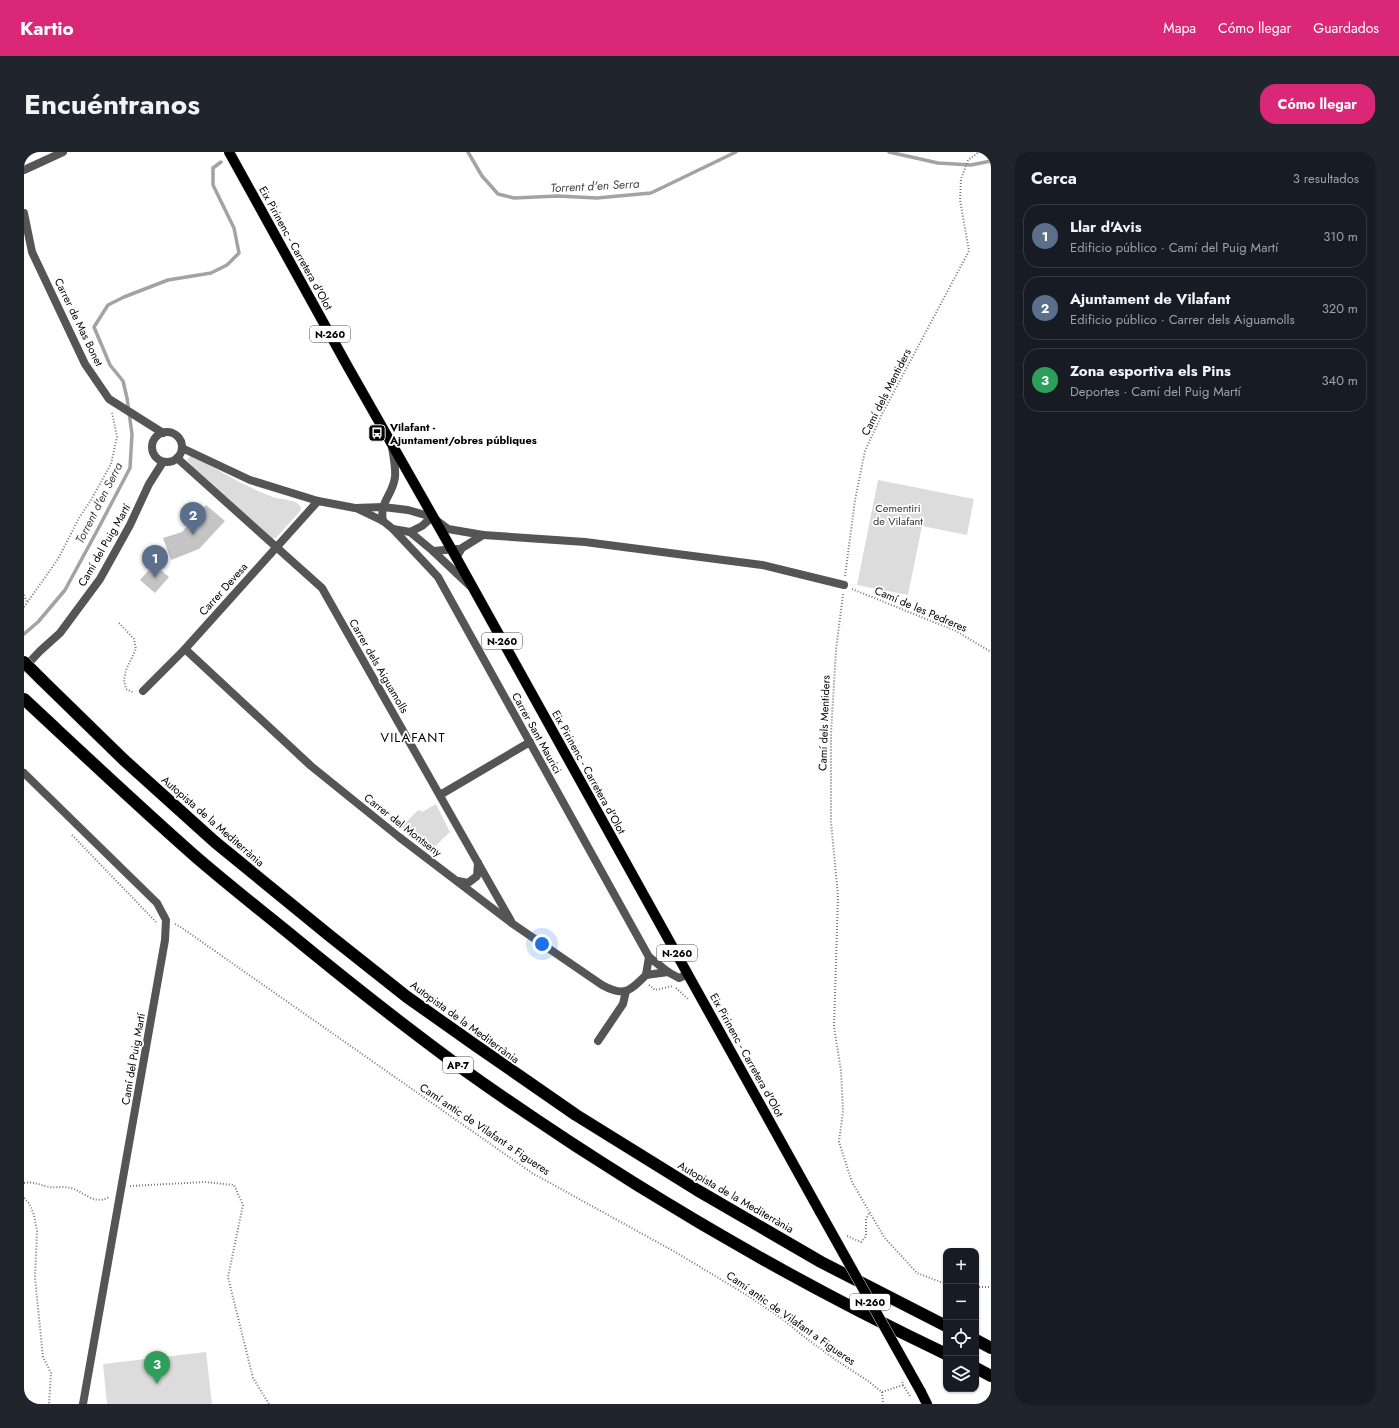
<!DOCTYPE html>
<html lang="es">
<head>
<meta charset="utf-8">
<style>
	body { margin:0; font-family:Jost,sans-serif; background:#20242c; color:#f1f3f6 }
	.controls { position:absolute; right:12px; bottom:12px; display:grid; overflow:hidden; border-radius:8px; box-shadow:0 1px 3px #0004 }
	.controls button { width:36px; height:36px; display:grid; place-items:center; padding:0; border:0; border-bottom:1px solid #363941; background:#171b24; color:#f1f3f6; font:20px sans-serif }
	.you { position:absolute; left:518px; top:792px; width:14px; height:14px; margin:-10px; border:3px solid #fff; border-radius:50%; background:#1a73e8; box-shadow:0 0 0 6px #1a73e833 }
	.badge { display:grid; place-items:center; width:26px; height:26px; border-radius:50%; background:#db2777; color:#fff; font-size:13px; font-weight:700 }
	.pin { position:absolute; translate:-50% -33px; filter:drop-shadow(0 1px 2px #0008) }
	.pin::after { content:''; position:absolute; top:21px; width:14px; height:12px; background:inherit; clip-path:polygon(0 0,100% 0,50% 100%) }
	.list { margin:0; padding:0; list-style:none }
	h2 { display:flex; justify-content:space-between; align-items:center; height:52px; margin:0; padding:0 16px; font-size:17px }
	h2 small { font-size:13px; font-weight:400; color:#9ea1a6 }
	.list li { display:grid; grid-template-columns:26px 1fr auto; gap:12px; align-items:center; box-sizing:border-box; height:64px; margin:0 8px 8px; padding:0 8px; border:1px solid #363941; border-radius:16px }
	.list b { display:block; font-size:15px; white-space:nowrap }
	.list p { margin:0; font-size:13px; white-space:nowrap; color:#9ea1a6 }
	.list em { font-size:13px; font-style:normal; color:#9ea1a6 }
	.icon { flex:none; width:22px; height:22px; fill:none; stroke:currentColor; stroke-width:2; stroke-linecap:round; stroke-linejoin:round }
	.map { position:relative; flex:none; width:967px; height:1252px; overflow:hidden; border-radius:16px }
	header { display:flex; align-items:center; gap:24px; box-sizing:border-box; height:56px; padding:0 20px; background:#db2777; color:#fff }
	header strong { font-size:19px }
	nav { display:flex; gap:22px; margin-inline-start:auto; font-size:14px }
	.intro { display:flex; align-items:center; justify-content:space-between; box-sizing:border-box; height:96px; padding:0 24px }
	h1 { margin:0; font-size:28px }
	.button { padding:10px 18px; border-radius:16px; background:#db2777; color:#fff; font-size:14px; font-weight:700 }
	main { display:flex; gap:24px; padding:0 24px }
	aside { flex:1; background:#171b24; border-radius:16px; box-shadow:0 1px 3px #0004 }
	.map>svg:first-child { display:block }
	.green { fill:#dcdcdc }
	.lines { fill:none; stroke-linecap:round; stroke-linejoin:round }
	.stream { stroke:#a3a3a3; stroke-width:3.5 }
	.building { fill:#c4c4c4 }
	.primary-casing { stroke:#dbdbdb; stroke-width:11 }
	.highway-casing { stroke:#dbdbdb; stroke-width:13 }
	.path { stroke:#777; stroke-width:2; stroke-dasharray:1 2; stroke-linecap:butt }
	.street { stroke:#555; stroke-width:8 }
	.primary { stroke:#000; stroke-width:10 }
	.highway { stroke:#000; stroke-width:12 }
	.primary-bridge-casing { stroke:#dbdbdb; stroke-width:11; stroke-linecap:butt }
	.highway-bridge-casing { stroke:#dbdbdb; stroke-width:13; stroke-linecap:butt }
	.primary-bridge { stroke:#000; stroke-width:10 }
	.highway-bridge { stroke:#000; stroke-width:12 }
	.labels { text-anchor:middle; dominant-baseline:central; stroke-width:3.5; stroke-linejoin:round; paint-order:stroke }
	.shield { fill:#fff; stroke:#4c4c4c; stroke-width:1 }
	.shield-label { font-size:10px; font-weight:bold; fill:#000 }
	.street-label { font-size:11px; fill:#000; stroke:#fff }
	.poi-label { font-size:11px; font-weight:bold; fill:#000; stroke:#fff; text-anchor:start }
	.park-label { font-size:11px; fill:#333; stroke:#fff }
	.water-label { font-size:12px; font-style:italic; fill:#444; stroke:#fff }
	.quarter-label { font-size:13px; letter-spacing:1px; fill:#000; stroke:#fff }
</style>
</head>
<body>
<header>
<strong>Kartio</strong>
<nav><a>Mapa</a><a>Cómo llegar</a><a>Guardados</a></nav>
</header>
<div class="intro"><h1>Encuéntranos</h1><a class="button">Cómo llegar</a></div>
<main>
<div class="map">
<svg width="967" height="1252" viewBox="0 0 967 1252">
	<rect width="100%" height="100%" fill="#fff"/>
	<g class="green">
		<path d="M166,304l5,1c25,14 50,30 78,40 9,3 23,2 28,10v3l-25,28h-4l-80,-72 -5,-6z"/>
		<path d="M854,328l96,19 -7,36 -45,-9 -14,69 -51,-10z"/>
		<path d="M412,652l14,28 -19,18 -29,-23 15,-16 3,-1 2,2z"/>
		<path d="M182,1200l6,52h-105l-4,-40z"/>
	</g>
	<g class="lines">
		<g class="stream">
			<path d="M444,0l14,24 16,18 16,4 44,-2 39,2 54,-5 85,-41"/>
			<path d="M865,0l49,11 33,2 20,-4"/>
			<path d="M0,482l14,-12 27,-32 33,-61 32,-61 2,-34 -5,-36 -4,-17 -13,-16 -16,-38 14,-22 16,-8 44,-17 43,-7 16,-8 12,-12 -5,-25 -21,-43v-17l8,-6"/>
		</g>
	</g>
	<g class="building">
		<path d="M182,353l19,16 -26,28 -28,11 -8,-22 19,-6z"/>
		<path d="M130,412l15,13 -14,16 -15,-13z"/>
	</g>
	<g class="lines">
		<defs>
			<g id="primary">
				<path d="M205,0l119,215 104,183 368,662"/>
				<path d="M897,1240l6,12"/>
			</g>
			<g id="highway">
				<path d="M17,527l83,81 91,82 115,94 77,61 68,48 101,70 121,75 124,72 125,64"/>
				<path d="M0,547c57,53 114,107 172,158 29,25 59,49 89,73 57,47 115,93 175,137 153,109 316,206 486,287"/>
				<path d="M952,1188l15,8"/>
				<path d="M952,1216l15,8"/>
			</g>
		</defs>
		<use href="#primary" class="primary-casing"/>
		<use href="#highway" class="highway-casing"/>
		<g class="path">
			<path d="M821,424l10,-76 10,-49 17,-37 87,-163 -9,-51 1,-21 7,-19 11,-8"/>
			<path d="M828,437l104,42 35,21"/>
			<path d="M819,442l-7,56 -5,84v88l7,74 -4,131 7,44 2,40 -4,31 13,40 32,55 33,36 29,11"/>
			<path d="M0,443l3,7"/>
			<path d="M0,455l34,-48 21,-41 12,-18 20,-36 6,-27 -5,-25"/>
			<path d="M95,471l15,16 2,10 -10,21 -2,10 2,9 8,4"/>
			<path d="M48,683l84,87"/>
			<path d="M151,772l7,4 350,245 145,80 73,44 31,21 26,21 29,21 32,21 14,11"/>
			<path d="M625,833l6,5 18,-4"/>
			<path d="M652,836l13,12"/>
			<path d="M0,1031c9,-2 16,2 25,4 7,1 14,-1 22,1 12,3 23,18 38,9"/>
			<path d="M106,1034l75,-4 29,3 9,20 -15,72 25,101 16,26"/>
			<path d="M0,1046l5,5 5,12 3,16 -2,47 8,79 8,16 -2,31"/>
			<path d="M823,1084l14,6 5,-6v-17l3,-6"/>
			<path d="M952,1135h15"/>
			<path d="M879,1233l7,11"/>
			<path d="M858,1240l21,-7 -1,-5"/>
			<path d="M858,1240l1,12"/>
		</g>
		<g class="street">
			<path d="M0,18l39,-18"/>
			<path d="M0,61l8,39 53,112 24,35 54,34"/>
			<circle cx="143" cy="295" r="15"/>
			<path d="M158,296l68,32 68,21 37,7 28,-1 25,3 24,7 16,12 35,6 102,7 177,23 82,20"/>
			<path d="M153,306l145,130 189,333"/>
			<path d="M334,357l25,12 10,8 17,3 23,19 36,34"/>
			<path d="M359,369c-4,-19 10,-26 12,-44 1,-10 -2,-21 -3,-31"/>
			<path d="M369,377l45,48 211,380 19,15 11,6 9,-4"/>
			<path d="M386,380l12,-6 10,-9"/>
			<path d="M409,399l24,-2"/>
			<path d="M432,406l6,-10 21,-13"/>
			<path d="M161,497l126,117 88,71 114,87 89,61c22,12 27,7 44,-10"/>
			<path d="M0,516l16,-17 20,-18 40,-54 30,-54 19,-41 14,-22"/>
			<path d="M119,539l42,-42 133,-148"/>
			<path d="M0,621l133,130 9,17 -1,20 -82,464"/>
			<path d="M416,643l90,-53"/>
			<path d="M434,729l10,2 9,-7 1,-13"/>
			<path d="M622,823l22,-3"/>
			<path d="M622,823l3,-18"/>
			<path d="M574,889l25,-37 3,-13"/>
		</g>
		<use href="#primary" class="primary"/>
		<use href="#highway" class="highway"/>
		<defs>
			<path id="primary-bridge" d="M796,1060l101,180"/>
			<path id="highway-bridge" d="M0,510l17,17"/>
		</defs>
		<use href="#primary-bridge" class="primary-bridge-casing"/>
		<use href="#highway-bridge" class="highway-bridge-casing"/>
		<use href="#primary-bridge" class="primary-bridge"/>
		<use href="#highway-bridge" class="highway-bridge"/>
	</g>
	<defs>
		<symbol id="bus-square" viewBox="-11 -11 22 22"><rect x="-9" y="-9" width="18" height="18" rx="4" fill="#000" stroke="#fff"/><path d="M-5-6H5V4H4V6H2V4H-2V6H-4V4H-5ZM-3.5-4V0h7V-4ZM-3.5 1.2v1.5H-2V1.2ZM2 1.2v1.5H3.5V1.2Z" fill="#fff"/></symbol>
	</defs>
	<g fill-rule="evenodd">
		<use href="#bus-square" x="343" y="271" width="20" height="20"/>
	</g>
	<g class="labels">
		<g class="shield">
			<rect x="286" y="174" width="40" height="16" rx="3"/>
			<rect x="458" y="481" width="40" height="16" rx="3"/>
			<rect x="633" y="793" width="40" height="16" rx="3"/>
			<rect x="419" y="905" width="30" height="16" rx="3"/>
			<rect x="826" y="1142" width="40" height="16" rx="3"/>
		</g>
		<g class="shield-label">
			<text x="306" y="182">N-260</text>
			<text x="478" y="489">N-260</text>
			<text x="653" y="801">N-260</text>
			<text x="434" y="913">AP-7</text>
			<text x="846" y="1150">N-260</text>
		</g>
		<g class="street-label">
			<text transform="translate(272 96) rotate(61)">Eix Pirinenc - Carretera d'Olot</text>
			<text transform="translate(55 170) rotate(64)">Carrer de Mas Bonet</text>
			<text transform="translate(862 240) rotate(-63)">Camí dels Mentiders</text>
			<text transform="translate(80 393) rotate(-60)">Camí del Puig Martí</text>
			<text transform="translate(199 437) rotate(-48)">Carrer Devesa</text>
			<text transform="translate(897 457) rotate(23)">Camí de les Pedreres</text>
			<text transform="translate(355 514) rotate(60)">Carrer dels Aiguamolls</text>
			<text transform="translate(800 571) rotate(-88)">Camí dels Mentiders</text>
			<text transform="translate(513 581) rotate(61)">Carrer Sant Maurici</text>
			<text transform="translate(565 620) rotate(61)">Eix Pirinenc - Carretera d'Olot</text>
			<text transform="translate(189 669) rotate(41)">Autopista de la Mediterrània</text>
			<text transform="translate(379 673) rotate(38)">Carrer del Montseny</text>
			<text transform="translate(441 870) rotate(36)">Autopista de la Mediterrània</text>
			<text transform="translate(723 903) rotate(61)">Eix Pirinenc - Carretera d'Olot</text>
			<text transform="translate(109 907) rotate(-80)">Camí del Puig Martí</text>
			<text transform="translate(461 977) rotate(34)">Camí antic de Vilafant a Figueres</text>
			<text transform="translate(712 1045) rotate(30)">Autopista de la Mediterrània</text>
			<text transform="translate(767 1166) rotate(35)">Camí antic de Vilafant a Figueres</text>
		</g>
		<g class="poi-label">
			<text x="366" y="275">Vilafant -<tspan x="366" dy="13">Ajuntament/obres públiques</tspan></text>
		</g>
		<g class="park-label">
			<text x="874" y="356">Cementiri<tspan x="874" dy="13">de Vilafant</tspan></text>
		</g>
		<g class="water-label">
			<text transform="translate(571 34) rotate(-3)">Torrent d'en Serra</text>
			<text transform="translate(75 351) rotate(-63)">Torrent d'en Serra</text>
		</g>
		<g class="quarter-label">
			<text x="389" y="585">VILAFANT</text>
		</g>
	</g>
</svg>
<div class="controls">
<button>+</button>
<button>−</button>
<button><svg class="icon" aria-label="locate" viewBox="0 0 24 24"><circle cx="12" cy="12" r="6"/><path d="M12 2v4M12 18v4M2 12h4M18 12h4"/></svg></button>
<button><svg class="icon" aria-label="layers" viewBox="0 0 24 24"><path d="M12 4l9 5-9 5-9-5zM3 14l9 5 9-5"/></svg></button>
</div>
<div class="you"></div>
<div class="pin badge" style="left:131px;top:426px;background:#5c6f8a">1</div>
<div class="pin badge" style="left:169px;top:383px;background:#5c6f8a">2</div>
<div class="pin badge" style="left:133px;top:1232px;background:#2e9e5b">3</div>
</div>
<aside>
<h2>Cerca<small>3 resultados</small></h2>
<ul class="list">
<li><span class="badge" style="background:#5c6f8a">1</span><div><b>Llar d'Avis</b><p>Edificio público · Camí del Puig Martí</p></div><em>310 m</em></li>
<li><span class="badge" style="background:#5c6f8a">2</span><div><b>Ajuntament de Vilafant</b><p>Edificio público · Carrer dels Aiguamolls</p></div><em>320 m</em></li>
<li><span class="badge" style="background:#2e9e5b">3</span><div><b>Zona esportiva els Pins</b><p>Deportes · Camí del Puig Martí</p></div><em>340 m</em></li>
</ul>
</aside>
</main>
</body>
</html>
